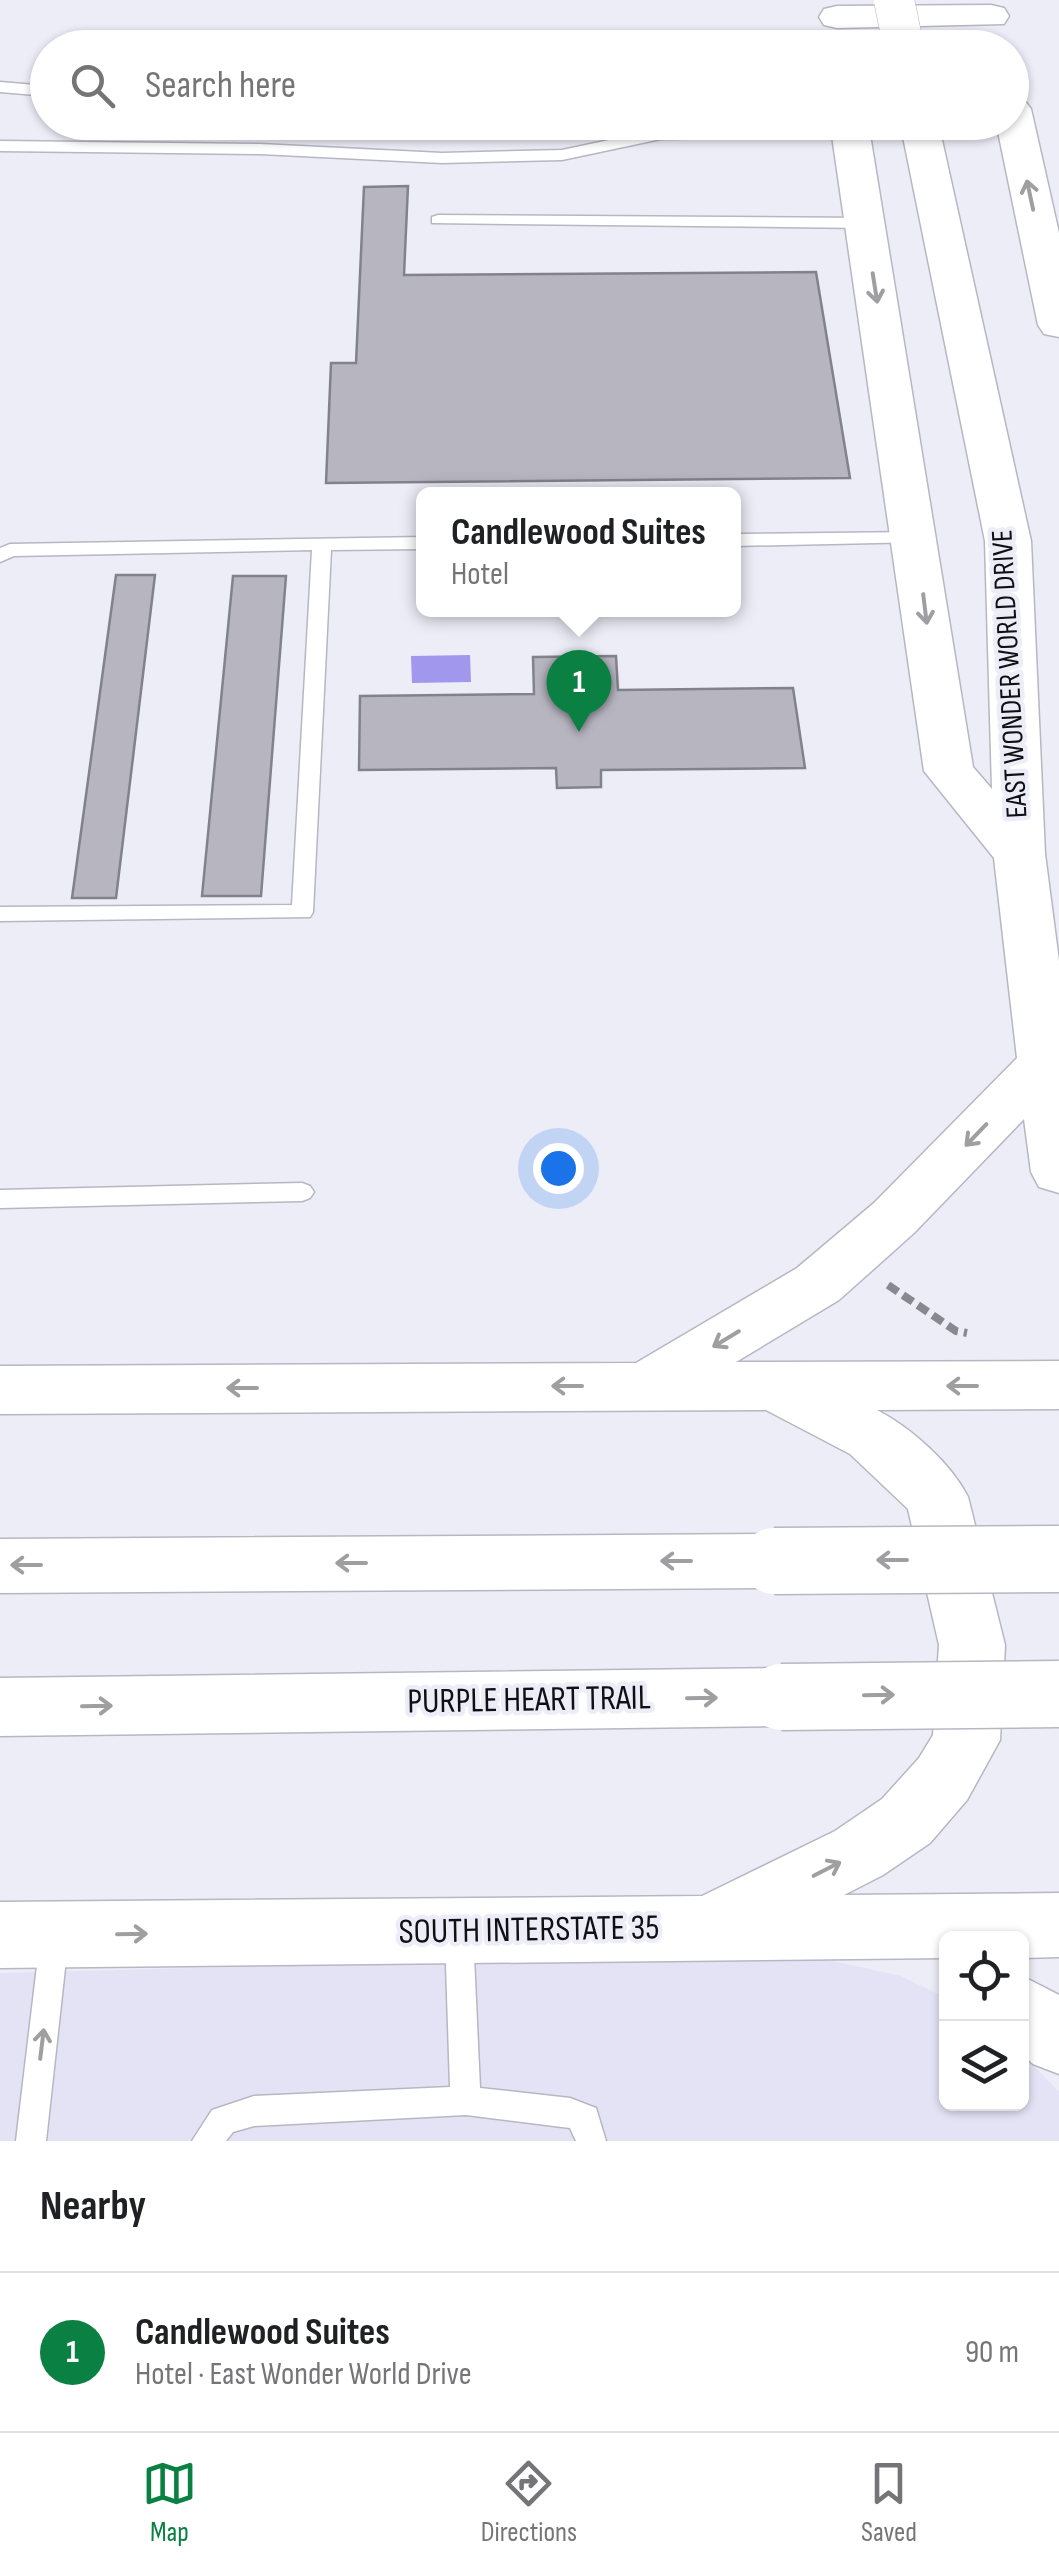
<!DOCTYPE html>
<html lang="en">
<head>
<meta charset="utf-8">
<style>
	body { margin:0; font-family:"Sofia Sans Condensed",sans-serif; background:#f6f6f6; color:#202124 }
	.controls { position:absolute; right:30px; bottom:30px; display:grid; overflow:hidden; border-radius:15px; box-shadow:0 2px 8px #0004 }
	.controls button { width:90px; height:90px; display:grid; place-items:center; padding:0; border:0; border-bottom:2px solid #e0e0e0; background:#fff; color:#202124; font:50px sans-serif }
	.you { position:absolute; left:558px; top:1168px; width:35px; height:35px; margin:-25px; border:8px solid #fff; border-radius:50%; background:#1a73e8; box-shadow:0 0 0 15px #1a73e833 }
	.badge { display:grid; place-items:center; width:65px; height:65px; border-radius:50%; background:#0b8043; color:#fff; font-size:32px; font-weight:700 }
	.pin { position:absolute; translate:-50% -82px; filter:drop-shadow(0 2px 5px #0008) }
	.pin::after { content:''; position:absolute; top:52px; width:35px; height:30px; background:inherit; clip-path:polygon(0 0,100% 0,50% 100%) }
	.popup { position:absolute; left:416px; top:487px; width:325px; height:130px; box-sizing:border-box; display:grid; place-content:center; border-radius:15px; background:#fff; filter:drop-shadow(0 2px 8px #0005); font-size:32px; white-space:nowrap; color:#757577 }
	.popup b { font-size:38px; color:#202124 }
	.popup::after { content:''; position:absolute; left:50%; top:100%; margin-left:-20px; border:20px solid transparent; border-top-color:#fff }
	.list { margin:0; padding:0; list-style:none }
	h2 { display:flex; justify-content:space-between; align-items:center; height:130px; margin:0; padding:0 40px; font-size:42px }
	h2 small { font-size:32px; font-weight:400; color:#757577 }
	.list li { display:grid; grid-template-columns:65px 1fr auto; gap:30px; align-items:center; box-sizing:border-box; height:160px; padding:0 40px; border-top:2px solid #e0e0e0 }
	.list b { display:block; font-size:38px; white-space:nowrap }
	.list p { margin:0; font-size:32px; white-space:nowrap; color:#757577 }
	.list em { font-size:32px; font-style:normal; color:#757577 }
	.icon { flex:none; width:55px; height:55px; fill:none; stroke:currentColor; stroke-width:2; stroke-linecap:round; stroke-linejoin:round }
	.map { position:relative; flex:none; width:1059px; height:2141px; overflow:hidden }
	.search { position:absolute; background:#fff; box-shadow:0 2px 8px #0004; left:30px; right:30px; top:30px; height:110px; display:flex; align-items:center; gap:25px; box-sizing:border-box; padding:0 35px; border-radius:55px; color:#757577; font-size:38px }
	.sheet { height:290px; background:#fff }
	nav { display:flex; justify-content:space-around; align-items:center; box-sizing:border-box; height:140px; border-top:2px solid #e0e0e0; background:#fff; font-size:28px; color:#757577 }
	nav a { display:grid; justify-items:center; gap:5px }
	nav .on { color:#0b8043 }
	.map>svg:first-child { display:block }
	.built { fill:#e4e3f6 }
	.water { fill:#a197ed }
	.building { fill:#b6b5c0; stroke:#82828c; stroke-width:2.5 }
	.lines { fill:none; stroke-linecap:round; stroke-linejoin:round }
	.lane-casing { stroke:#b7b7c2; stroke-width:3 }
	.secondary-casing { stroke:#b7b7c2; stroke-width:3 }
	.highway-casing { stroke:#b7b7c2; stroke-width:3 }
	.path { stroke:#888890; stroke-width:8; stroke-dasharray:12 6; stroke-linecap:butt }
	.lane { fill:#fff; fill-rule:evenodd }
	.secondary { fill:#fff; fill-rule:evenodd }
	.highway { fill:#fff; fill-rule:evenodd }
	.secondary-bridge-casing { stroke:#b7b7c2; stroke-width:41; stroke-linecap:butt }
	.highway-bridge-casing { stroke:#b7b7c2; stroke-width:69; stroke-linecap:butt }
	.secondary-bridge { stroke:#fff; stroke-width:40 }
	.highway-bridge { stroke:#fff; stroke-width:66 }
	.oneway { stroke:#9f9fa1 }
	.labels { text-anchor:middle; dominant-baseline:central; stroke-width:9; stroke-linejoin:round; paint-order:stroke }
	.street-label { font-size:30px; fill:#101014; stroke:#ededf8 }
	.near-street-label { font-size:35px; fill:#101014; stroke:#ededf8 }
</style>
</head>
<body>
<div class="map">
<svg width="1059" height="2141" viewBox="0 0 1059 2141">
	<rect width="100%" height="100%" fill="#ededf8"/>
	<path class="built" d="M828,1960l73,16 45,22v106h76v-51l37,39v49h-1059v-168l355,-9z"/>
	<path class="water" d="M470,655l1,27 -59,1 -1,-27z"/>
	<g class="building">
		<path d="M408,186l-4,89 412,-3 34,206 -524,5 5,-120h25l8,-176z"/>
		<path d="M116,575h39l-39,323h-44z"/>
		<path d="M233,576h53l-25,320h-59z"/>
		<path d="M616,656l2,34 175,-2 12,80 -204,2v17l-44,1 -1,-20 -197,2 1,-74 174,-2 -1,-37z"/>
	</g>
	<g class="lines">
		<defs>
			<g id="lane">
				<path d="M0,82l48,4v10l-48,-4z"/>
				<path d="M488,122l145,5 6,2 1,5 21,-5 189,-3 8,5 -8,5 -189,3 -99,21 -120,3 -182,-9 -260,-3v-10l260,3 182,9 120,-3 66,-14 -133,-9z"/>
				<path d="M438,215l427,3 8,5 -8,5 -433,-5v-6z"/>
				<path d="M916,532l7,2v8l-189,4v-12z"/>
				<path d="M424,537v12l-93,1 -18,362 -3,5 -310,4v-14l292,-2 20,-355 -298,6 -14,6v-14l10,-4z"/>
				<path d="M302,1183l8,3 4,6 -4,6 -8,3 -302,7v-18z"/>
				<path d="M459,1921l10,4 4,9 7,154 90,10 26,10 10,33h-30l-6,-13 -104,-13 -212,11 -21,6 -7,9h-34l20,-31 42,-14 196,-9 -5,-153 4,-9z"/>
				<path d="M54,1928l10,4 4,9 -22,200h-30l24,-200 4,-9z"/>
			</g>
			<g id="secondary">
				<path d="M991,5l13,3 5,8 -5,8 -167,4 -13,-3 -5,-8 5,-8 13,-3z"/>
				<path d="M1012,98l13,3 6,8 28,124v104l-15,-3 -6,-9 -42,-203h16z"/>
				<path d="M830,122h38l105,645 19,22 -7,-248 -85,-419h38l93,419 14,313 14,107v232l-20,-6 -8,-15 -7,-53 -110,114 -75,67 -103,62 323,-1v48l-182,1c33,17 74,53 91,87l37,148 -5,95 -33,60 -37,43 -47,32 -39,20 215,-2v64l-37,1v-19h-76v19l-946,10v-66l702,-6 133,-65 47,-32 37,-41 14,-23 6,-90 -31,-136 -58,-55 -84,-44 -766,4v-48l636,-3 161,-95 77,-65 143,-145 -23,-200 -70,-87z"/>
				<path d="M1022,1976l37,19v79l-26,-10 -11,-10z"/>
			</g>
			<g id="highway">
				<path d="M774,1534l23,8 9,19 -9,19 -23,8 -774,5v-54z"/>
				<path d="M781,1668l23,9 10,20 -10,20 -23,9 -781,10v-58z"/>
			</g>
		</defs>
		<use href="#lane" class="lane-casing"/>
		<use href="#secondary" class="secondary-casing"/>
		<use href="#highway" class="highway-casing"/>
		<path class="path" d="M888,1285l68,46 11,2"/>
		<use href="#lane" class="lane"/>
		<use href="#secondary" class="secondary"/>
		<use href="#highway" class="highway"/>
		<defs>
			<path id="secondary-bridge" d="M894,0l10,48"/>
			<g id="highway-bridge">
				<path d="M774,1561l285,-2"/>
				<path d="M781,1697l278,-3"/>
			</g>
		</defs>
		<use href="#secondary-bridge" class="secondary-bridge-casing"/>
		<use href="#highway-bridge" class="highway-bridge-casing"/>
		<use href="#secondary-bridge" class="secondary-bridge"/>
		<use href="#highway-bridge" class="highway-bridge"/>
	</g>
	<defs><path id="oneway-shaft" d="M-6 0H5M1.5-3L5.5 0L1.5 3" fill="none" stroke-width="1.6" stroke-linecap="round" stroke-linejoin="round" transform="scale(2.5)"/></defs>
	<g class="oneway">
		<use href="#oneway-shaft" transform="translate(1030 195) rotate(-102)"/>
		<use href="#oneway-shaft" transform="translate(875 288) rotate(81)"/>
		<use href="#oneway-shaft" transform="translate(925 609) rotate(83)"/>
		<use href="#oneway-shaft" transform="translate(976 1135) rotate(134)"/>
		<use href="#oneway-shaft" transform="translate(726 1339) rotate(149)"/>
		<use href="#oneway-shaft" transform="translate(567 1386) rotate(180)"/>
		<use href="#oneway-shaft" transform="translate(962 1386) rotate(180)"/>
		<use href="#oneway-shaft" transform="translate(242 1388) rotate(180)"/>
		<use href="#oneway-shaft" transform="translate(892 1560) rotate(180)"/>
		<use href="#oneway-shaft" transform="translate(676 1561) rotate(180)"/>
		<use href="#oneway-shaft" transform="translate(351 1563) rotate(180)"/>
		<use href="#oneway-shaft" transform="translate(26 1565) rotate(180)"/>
		<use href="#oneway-shaft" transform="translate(879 1695) rotate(-1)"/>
		<use href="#oneway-shaft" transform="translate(702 1698) rotate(-1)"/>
		<use href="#oneway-shaft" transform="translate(97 1706) rotate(-1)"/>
		<use href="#oneway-shaft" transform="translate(827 1869) rotate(-27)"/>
		<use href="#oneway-shaft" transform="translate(132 1934) rotate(-1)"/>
		<use href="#oneway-shaft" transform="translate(42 2044) rotate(-83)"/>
	</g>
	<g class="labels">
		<g class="street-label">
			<text transform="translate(1010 674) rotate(-93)">EAST WONDER WORLD DRIVE</text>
		</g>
		<g class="near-street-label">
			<text transform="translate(529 1700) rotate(-1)">PURPLE HEART TRAIL</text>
			<text transform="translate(529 1930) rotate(-1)">SOUTH INTERSTATE 35</text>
		</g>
	</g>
</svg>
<div class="controls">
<button><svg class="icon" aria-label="locate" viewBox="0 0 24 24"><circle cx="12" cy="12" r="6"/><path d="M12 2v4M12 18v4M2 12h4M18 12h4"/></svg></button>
<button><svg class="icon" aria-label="layers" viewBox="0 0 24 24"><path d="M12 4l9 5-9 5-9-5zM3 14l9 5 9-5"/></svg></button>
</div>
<div class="you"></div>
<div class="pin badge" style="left:579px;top:732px">1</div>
<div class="popup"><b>Candlewood Suites</b>Hotel</div>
<div class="search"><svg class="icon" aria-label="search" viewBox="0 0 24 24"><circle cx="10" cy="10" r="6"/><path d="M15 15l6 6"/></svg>Search here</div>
</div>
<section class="sheet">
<h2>Nearby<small></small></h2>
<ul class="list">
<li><span class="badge">1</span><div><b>Candlewood Suites</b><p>Hotel · East Wonder World Drive</p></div><em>90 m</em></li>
</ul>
</section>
<nav>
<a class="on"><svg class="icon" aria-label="map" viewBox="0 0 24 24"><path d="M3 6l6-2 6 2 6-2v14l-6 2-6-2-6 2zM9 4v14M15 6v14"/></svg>Map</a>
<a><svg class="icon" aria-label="directions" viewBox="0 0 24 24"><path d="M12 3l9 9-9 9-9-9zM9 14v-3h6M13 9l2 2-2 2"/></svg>Directions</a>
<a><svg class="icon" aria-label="saved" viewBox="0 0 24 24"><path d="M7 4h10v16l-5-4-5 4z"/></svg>Saved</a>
</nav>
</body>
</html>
